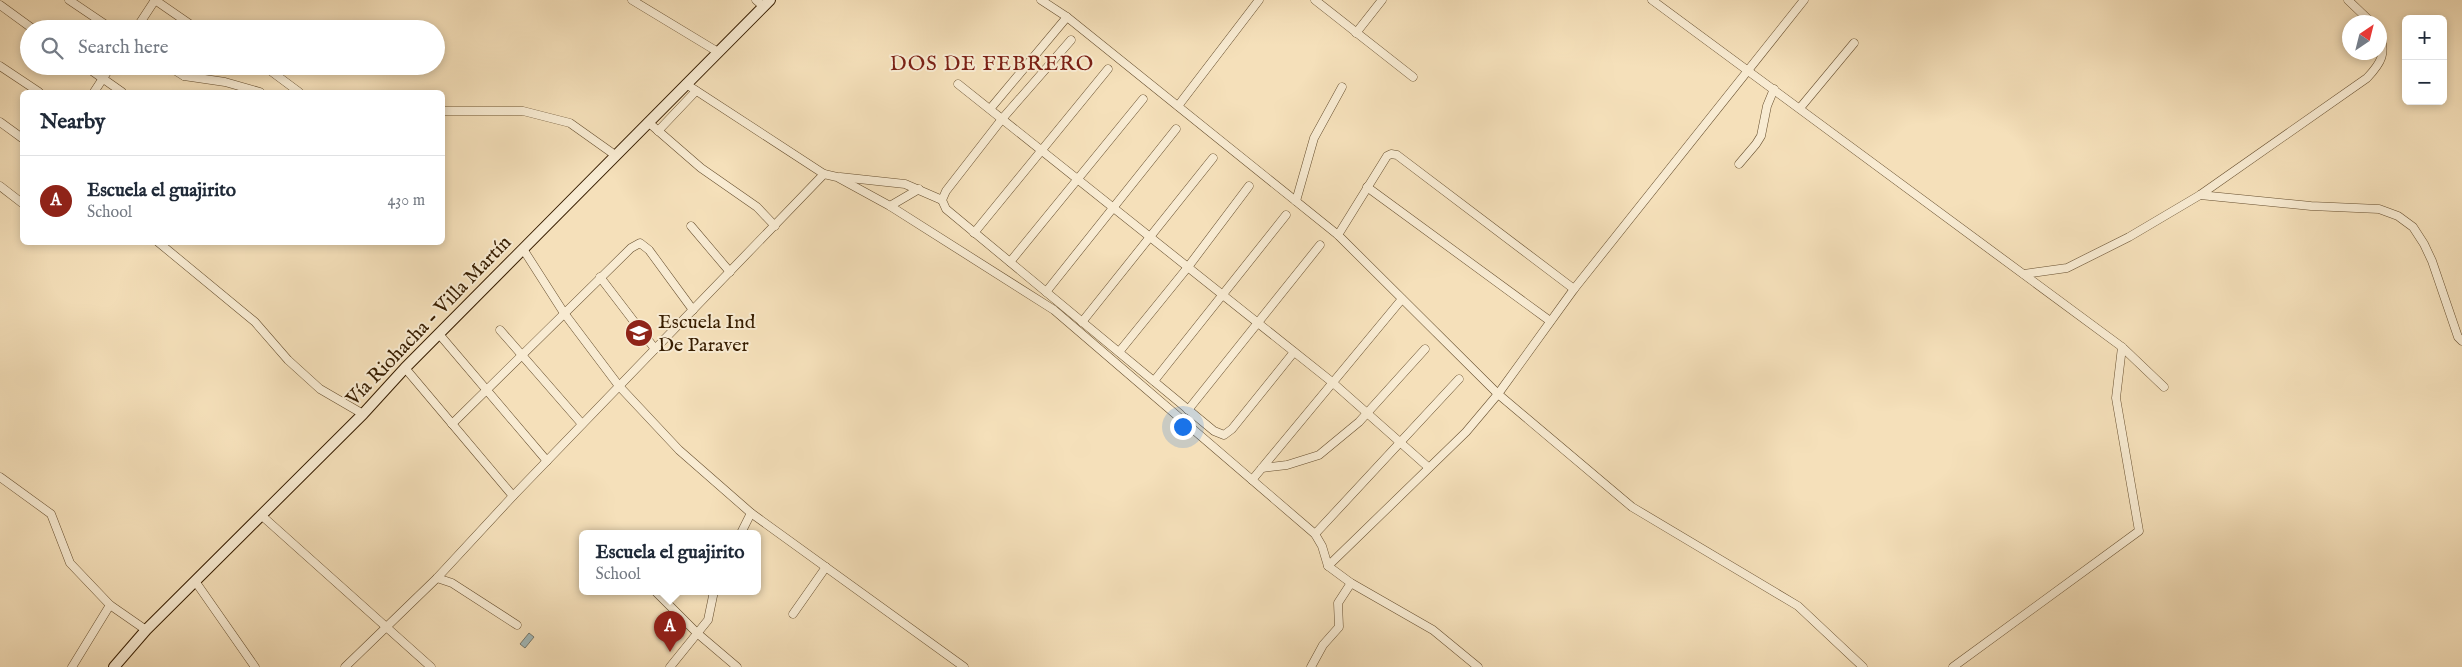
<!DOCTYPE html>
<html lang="en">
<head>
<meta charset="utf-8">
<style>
	body { margin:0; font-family:"IM FELL English",serif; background:#f2f2f3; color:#1f2937 }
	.controls { position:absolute; right:15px; top:15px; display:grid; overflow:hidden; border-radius:8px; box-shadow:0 2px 8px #0003 }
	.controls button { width:45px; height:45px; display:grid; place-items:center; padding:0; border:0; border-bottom:1px solid #e0e1e3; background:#fff; color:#1f2937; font:25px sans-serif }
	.compass { position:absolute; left:2342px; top:15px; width:45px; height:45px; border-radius:50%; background:#fff; box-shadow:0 2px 8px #0003; rotate:35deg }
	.you { position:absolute; left:1182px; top:426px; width:18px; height:18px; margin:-12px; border:4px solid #fff; border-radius:50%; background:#1a73e8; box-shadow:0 0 0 8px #1a73e833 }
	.badge { display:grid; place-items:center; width:32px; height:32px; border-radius:50%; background:#8f2418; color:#fff; font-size:16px; font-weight:700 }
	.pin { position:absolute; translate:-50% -41px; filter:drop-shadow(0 1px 2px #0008) }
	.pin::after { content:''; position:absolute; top:26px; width:18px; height:15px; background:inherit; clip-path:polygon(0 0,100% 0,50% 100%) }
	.popup { position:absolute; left:579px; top:530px; width:182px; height:65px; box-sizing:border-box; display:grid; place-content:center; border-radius:8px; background:#fff; filter:drop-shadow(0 1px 4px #0005); font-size:16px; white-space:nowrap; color:#747a83 }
	.popup b { font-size:19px; color:#1f2937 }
	.popup::after { content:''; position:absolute; left:50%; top:100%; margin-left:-10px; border:10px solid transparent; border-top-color:#fff }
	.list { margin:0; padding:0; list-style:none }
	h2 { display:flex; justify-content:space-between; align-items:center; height:65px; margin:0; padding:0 20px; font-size:21px }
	h2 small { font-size:16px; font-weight:400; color:#747a83 }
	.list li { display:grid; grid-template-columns:32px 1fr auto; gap:15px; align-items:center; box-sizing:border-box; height:90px; padding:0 20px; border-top:1px solid #e0e1e3 }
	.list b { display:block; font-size:19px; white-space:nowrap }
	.list p { margin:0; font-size:16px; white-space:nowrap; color:#747a83 }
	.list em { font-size:16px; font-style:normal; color:#747a83 }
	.icon { flex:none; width:28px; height:28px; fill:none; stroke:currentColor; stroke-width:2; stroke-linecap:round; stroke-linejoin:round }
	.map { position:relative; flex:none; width:2462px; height:667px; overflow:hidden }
	.search { position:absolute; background:#fff; box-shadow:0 2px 8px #0003; left:20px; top:20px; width:425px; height:55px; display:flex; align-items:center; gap:12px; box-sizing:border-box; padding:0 18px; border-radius:28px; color:#747a83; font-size:19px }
	.panel { position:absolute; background:#fff; box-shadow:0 2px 8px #0003; left:20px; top:90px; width:425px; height:155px; border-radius:8px }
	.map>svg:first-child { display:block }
	.water { fill:#a2babb; stroke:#777b70 }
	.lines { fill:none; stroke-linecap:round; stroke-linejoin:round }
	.minor-casing { stroke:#664e2e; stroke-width:9 }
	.secondary-casing { stroke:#371d00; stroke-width:12 }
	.minor { stroke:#f8ebd2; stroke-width:8 }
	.secondary { stroke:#f8ebd2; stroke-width:10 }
	.labels { text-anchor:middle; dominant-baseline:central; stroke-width:4; stroke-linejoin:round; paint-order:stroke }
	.street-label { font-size:20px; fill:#371d00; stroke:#f8ebd2 }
	.poi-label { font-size:20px; fill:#371d00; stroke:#f8ebd2; text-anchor:start }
	.neighbourhood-label { font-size:21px; letter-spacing:1px; fill:#7a1f14; stroke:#f8ebd2 }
</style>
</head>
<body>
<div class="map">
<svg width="2462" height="667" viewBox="0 0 2462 667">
	<rect width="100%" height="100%" fill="#f5e0ba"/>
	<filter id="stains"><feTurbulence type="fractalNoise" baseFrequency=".004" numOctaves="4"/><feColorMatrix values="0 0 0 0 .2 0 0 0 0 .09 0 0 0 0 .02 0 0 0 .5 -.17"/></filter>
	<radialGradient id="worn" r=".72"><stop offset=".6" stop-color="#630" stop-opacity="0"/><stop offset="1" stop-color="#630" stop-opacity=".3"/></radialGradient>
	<path class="water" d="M529,633l5,4 -9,11 -5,-4z"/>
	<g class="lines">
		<defs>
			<g id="minor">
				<path d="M69,0l43,29"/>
				<path d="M155,0l42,29"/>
				<path d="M632,0l86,52"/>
				<path d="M756,0l7,6"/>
				<path d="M1041,0l26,17 271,218 160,159 134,113 166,99 65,61"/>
				<path d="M1315,0l98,77"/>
				<path d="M1652,0l470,347 42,40"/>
				<path d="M2348,0l23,22"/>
				<path d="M0,5l33,24"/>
				<path d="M136,29l19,-29"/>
				<path d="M1356,33l26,-33"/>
				<path d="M1071,40l-69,79 -56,72 -4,9 4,9 268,222 10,4 8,-6 62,-77"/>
				<path d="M0,66l39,26"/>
				<path d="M85,66l37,26"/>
				<path d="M168,66l16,10 41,6 35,10"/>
				<path d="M264,66l35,26"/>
				<path d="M184,76l9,-10"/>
				<path d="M686,84l138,90 13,3 53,29 164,104 261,224 7,12 6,20 23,17 82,47 45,37"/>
				<path d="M958,84l374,298 96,85"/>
				<path d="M94,92l17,-26"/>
				<path d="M1178,106l81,-106"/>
				<path d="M1800,108l54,-65"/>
				<path d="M990,109l77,-92"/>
				<path d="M442,111h81l47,12 45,32"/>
				<path d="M0,122l22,16"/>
				<path d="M648,122l53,46 56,39 18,19"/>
				<path d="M658,131l38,-40"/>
				<path d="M1739,164l17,-20 5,-8 6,-30 7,-17"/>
				<path d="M840,177l65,7 37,16"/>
				<path d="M0,186l22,17"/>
				<path d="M1367,187l183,134"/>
				<path d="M2200,195l111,11 68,3 19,7 15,11 11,17 8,17 26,76 4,4"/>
				<path d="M1296,201l18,-63 28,-51"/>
				<path d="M890,206l29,-17"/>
				<path d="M691,226l39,46"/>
				<path d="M974,233l134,-164"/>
				<path d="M1338,235l49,-79 4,-2 6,1 177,134"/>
				<path d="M158,242l97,80 33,38 32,29 43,25"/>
				<path d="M523,249l41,64 55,73 60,64 72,63 213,154"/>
				<path d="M1010,262l133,-163"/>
				<path d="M2024,274l43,-6 62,-31 71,-42 167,-117c15,-16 19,-24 13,-45"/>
				<path d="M600,277l55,72"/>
				<path d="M1046,292l130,-163"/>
				<path d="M1082,322l131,-164"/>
				<path d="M500,330l82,94"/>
				<path d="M439,334l108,127"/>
				<path d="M1119,352l69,-85 61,-81"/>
				<path d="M405,368l108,128"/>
				<path d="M1154,381l132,-166"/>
				<path d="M1188,410l132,-165"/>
				<path d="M452,424l179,-176 9,-5 9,7 44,60"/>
				<path d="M1262,468l25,-3 32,-10 40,-33 66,-73"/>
				<path d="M0,477l51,37 19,49 40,42"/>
				<path d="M1252,480l150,-181"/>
				<path d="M261,515l170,152"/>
				<path d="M741,533l10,-20"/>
				<path d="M1315,534l144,-155"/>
				<path d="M1328,566l138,-134 32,-38 76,-105 230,-289"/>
				<path d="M437,578l15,5 65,42"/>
				<path d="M195,581l60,86"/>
				<path d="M655,591l42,42 40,34"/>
				<path d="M793,614l33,-47"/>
				<path d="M72,667l38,-62 36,25"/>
				<path d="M345,667l92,-89 76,-82 311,-322"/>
				<path d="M670,667l38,-47 6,-29"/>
				<path d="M1311,667l12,-22 16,-18 -1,-24 13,-20"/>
				<path d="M1953,667l186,-136 -23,-133 6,-51"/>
			</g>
			<path id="secondary" d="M114,667l32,-37 217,-216 42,-46 365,-368"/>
		</defs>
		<use href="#minor" class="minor-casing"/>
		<use href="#secondary" class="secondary-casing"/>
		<use href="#minor" class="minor"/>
		<use href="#secondary" class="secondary"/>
	</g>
	<defs>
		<symbol id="school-disc" viewBox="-11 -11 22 22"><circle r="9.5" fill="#8f2418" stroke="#f8ebd2"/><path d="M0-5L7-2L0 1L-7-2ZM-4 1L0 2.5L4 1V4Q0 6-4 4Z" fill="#fff"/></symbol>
	</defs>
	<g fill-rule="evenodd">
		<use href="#school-disc" x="623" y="317" width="32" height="32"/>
	</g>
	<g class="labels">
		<g class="street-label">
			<text transform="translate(429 321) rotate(-46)">Vía Riohacha - Villa Martín</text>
		</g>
		<g class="poi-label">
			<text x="658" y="322">Escuela Ind<tspan x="658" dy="23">De Paraver</tspan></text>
		</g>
		<g class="neighbourhood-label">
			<text x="992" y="64">DOS DE FEBRERO</text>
		</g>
	</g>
	<rect width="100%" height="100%" filter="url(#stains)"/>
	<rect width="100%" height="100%" fill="url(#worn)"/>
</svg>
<div class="controls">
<button>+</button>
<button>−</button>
</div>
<svg class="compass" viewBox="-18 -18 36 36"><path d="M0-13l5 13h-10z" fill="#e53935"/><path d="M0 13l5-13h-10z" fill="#747a83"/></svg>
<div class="you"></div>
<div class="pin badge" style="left:670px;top:652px">A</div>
<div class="popup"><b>Escuela el guajirito</b>School</div>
<div class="search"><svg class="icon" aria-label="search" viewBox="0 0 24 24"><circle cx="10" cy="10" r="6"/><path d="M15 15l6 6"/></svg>Search here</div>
<section class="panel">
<h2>Nearby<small></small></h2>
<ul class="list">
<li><span class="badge">A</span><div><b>Escuela el guajirito</b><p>School</p></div><em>430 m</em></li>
</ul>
</section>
</div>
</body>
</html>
